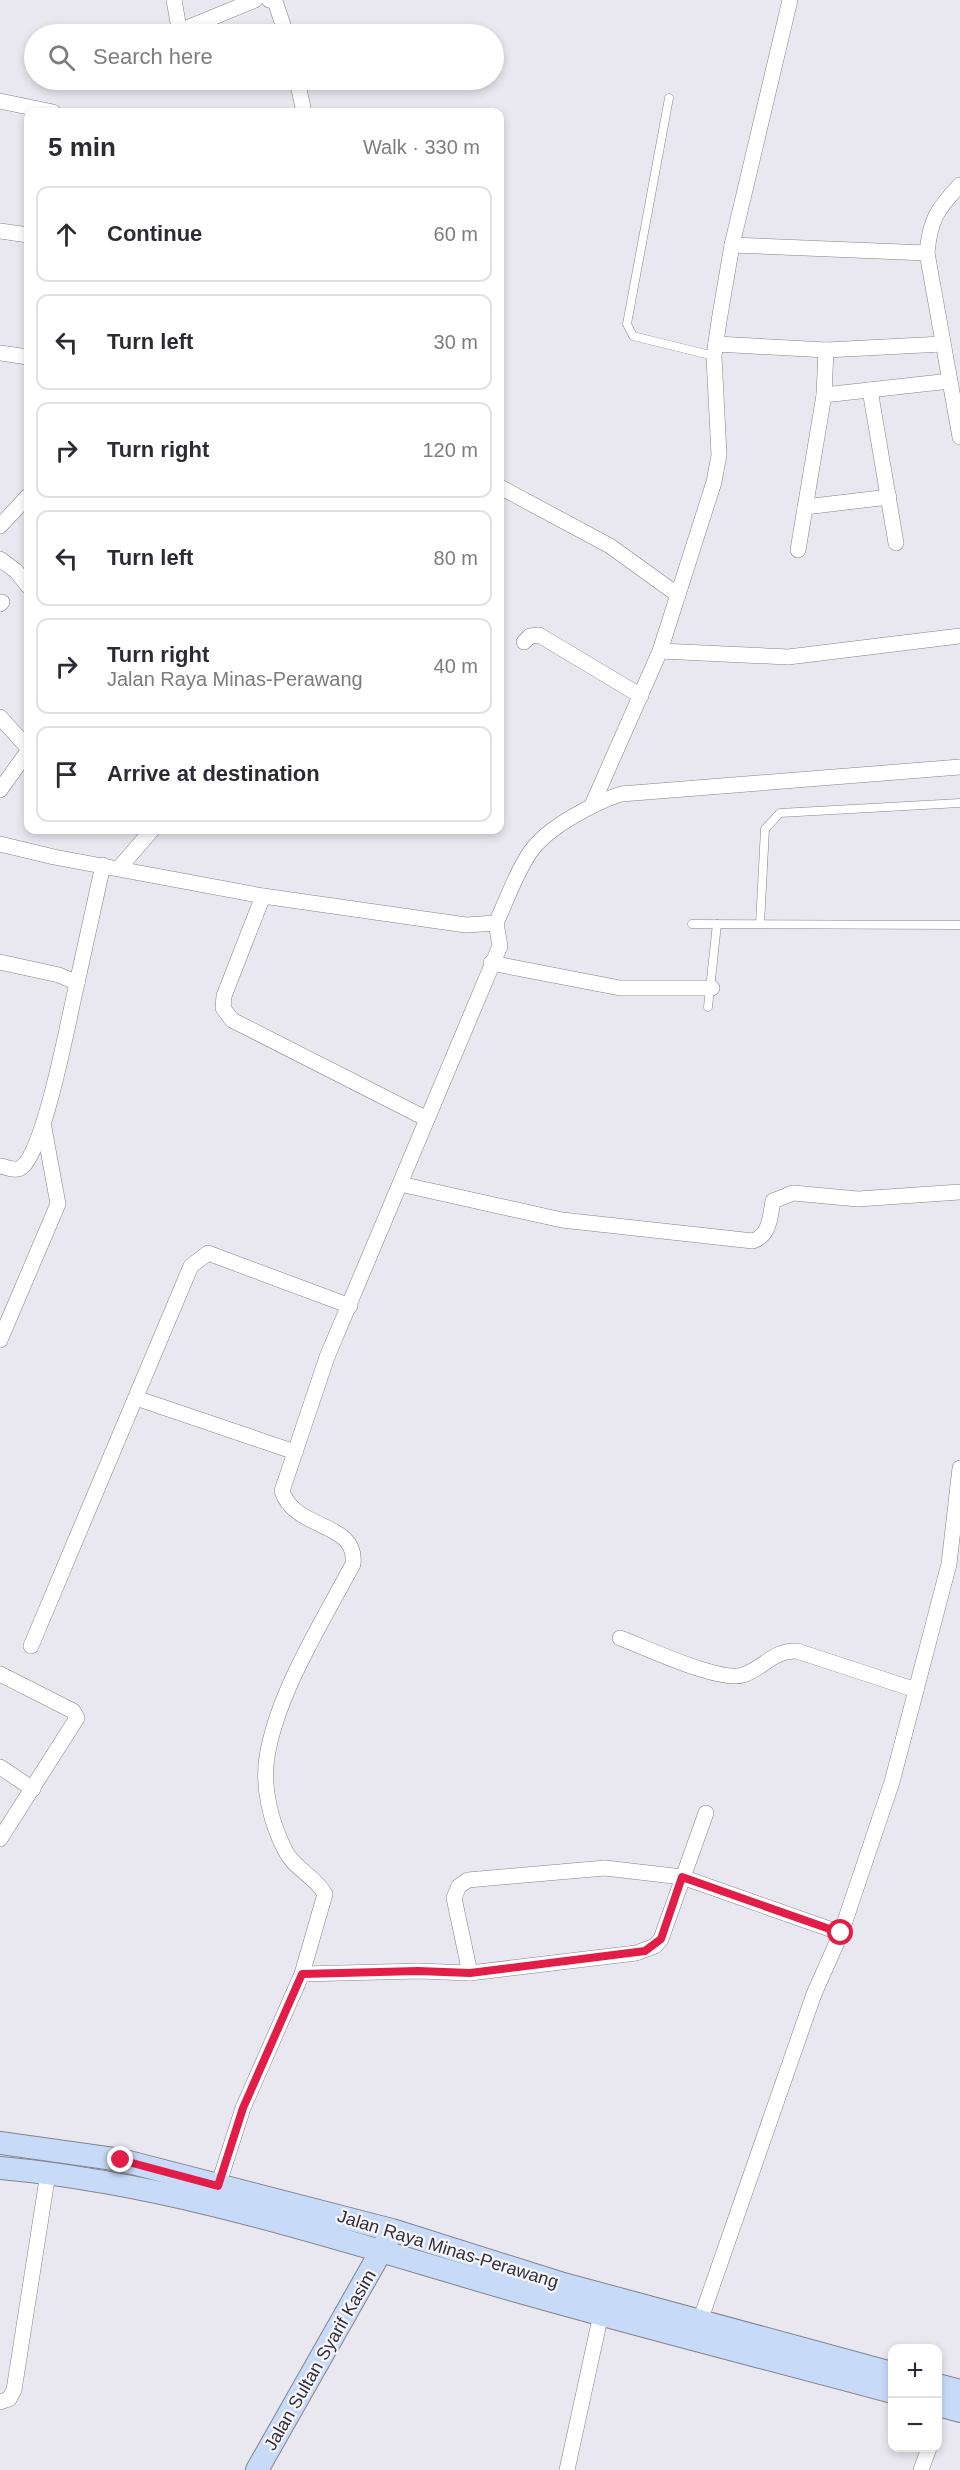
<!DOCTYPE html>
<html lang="en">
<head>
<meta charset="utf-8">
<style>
	body { margin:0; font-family:Arial,sans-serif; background:#f2f2f3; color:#2b2b33 }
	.controls { position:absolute; right:18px; bottom:18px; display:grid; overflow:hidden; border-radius:12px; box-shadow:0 3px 9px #0003 }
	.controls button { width:54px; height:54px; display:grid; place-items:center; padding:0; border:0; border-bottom:2px solid #e1e1e2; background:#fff; color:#2b2b33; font:30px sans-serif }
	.stop { position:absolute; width:18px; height:18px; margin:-14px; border:4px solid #e11d48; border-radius:50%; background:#fff }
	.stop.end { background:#e11d48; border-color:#fff; box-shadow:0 2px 6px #0008 }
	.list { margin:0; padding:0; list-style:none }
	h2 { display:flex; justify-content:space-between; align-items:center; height:78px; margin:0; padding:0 24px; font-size:26px }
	h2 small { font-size:20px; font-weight:400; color:#7c7c81 }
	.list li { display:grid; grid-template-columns:39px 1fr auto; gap:18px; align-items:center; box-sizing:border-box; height:96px; margin:0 12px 12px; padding:0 12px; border:2px solid #e1e1e2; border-radius:12px }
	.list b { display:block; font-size:22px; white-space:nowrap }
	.list p { margin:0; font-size:20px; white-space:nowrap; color:#7c7c81 }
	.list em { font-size:20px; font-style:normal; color:#7c7c81 }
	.icon { flex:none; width:33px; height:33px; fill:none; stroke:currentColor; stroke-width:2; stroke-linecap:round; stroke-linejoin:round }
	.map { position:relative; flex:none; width:960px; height:2470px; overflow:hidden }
	.search { position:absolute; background:#fff; box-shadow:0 3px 9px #0003; left:24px; top:24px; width:480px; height:66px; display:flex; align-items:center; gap:15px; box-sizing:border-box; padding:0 21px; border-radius:33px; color:#7c7c81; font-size:22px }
	.panel { position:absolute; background:#fff; box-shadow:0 3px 9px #0003; left:24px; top:108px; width:480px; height:726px; border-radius:12px }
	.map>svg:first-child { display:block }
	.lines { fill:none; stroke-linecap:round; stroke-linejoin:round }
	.lane-casing { stroke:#84838b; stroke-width:9 }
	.street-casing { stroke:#84838b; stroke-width:16 }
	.secondary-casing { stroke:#84838b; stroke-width:24 }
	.lane { stroke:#fff; stroke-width:8 }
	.street { stroke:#fff; stroke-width:15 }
	.secondary { stroke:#c7dbf8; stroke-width:22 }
	.route { stroke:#e11d48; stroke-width:8 }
	.labels { text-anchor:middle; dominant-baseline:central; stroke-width:4.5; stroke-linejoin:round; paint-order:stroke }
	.street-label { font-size:18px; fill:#313134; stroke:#f6f5fe }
</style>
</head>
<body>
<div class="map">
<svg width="960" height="2470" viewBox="0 0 960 2470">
	<rect width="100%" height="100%" fill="#e9e8f1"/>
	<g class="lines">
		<defs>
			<g id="lane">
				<path d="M669,98l-42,226 6,12 81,20"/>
				<path d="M692,924l268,1"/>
				<path d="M760,924l5,-95 15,-16 180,-10"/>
				<path d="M708,1007l9,-83"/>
			</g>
			<g id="street">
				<path d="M174,0l5,28h8l68,-28"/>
				<path d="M269,0l6,1 11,33"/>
				<path d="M297,80l7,32"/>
				<path d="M0,101l53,11"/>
				<path d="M960,185c-23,24 -30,35 -33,68l33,184"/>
				<path d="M0,231l28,4"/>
				<path d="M732,245l195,8"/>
				<path d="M716,344l110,6 117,-6"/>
				<path d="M0,353l28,4"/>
				<path d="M870,390l26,153"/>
				<path d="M824,395l126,-14"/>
				<path d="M500,487l110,59 68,49"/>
				<path d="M805,507l84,-10"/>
				<path d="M0,526l28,-30"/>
				<path d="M798,550l26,-155 2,-45"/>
				<path d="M0,559l16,12 12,15"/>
				<path d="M0,604l2,-2"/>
				<path d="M524,642l6,-6 9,-1 102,61"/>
				<path d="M660,651l128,6 172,-21"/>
				<path d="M0,717l28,31"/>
				<path d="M0,790l28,-39"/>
				<path d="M593,803l67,-152 54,-169 5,-27 -5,-99 5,-35 13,-76 58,-245"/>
				<path d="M0,844l54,13 209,39 203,29 30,-2c11,-23 20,-51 35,-72 17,-24 63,-48 90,-57l339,-27"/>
				<path d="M119,868l33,-38"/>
				<path d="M263,896l-39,100 -1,12 9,12 195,99"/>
				<path d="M0,962l59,13 18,8 26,-118"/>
				<path d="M491,963l129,25h92"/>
				<path d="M0,1166c7,1 16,6 22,1 23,-18 47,-150 55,-184"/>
				<path d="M400,1184l162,36 191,21c17,-6 17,-24 20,-40l20,-8 65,6 102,-7"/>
				<path d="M0,1340l58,-136 -14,-76"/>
				<path d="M136,1398l159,54"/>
				<path d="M620,1638c25,9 100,45 123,37 21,-7 30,-25 54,-24l119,39"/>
				<path d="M31,1646l160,-380 17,-13 142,53"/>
				<path d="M0,1674l73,37 4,7 -77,121"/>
				<path d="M0,1767l33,22"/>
				<path d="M470,1973l166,-20 19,-7 6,-7 45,-126"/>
				<path d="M302,1974l117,-3 51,2 -16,-75 5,-12 9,-6 137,-12 77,9 159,56"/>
				<path d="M218,2186l25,-78 59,-134 23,-80c-10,-18 -32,-26 -40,-44 -14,-27 -23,-63 -18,-93 10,-64 56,-136 86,-193 5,-43 -58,-33 -71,-73l45,-134 173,-411 -4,-23"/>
				<path d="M700,2321l114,-327 27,-61 51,-151 57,-218 11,-96"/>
				<path d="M0,2402l9,-3 5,-9 34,-217"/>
				<path d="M567,2470l34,-156"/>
				<path d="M921,2470l8,-22"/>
			</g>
			<g id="secondary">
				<path d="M0,2143l121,17 271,70 168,53 332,90"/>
				<path d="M0,2168c177,16 343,73 513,122 126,36 253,68 379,102"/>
				<path d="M938,2385l22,6"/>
				<path d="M938,2405l22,6"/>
				<path d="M257,2470l131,-231"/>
			</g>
		</defs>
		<use href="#lane" class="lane-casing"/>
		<use href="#street" class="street-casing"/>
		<use href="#secondary" class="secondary-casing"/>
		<use href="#lane" class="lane"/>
		<use href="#street" class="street"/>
		<use href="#secondary" class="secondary"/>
	</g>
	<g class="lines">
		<path class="route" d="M121,2160l97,26 25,-78 59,-134 116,-3 52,2 175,-22 16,-12 21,-62 159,56"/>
	</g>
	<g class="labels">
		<g class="street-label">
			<text transform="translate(448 2249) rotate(17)">Jalan Raya Minas-Perawang</text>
			<text transform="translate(320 2360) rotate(-60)">Jalan Sultan Syarif Kasim</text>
		</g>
	</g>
</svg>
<div class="controls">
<button>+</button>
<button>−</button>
</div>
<div class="stop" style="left:841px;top:1933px"></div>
<div class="stop end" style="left:121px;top:2160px"></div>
<div class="search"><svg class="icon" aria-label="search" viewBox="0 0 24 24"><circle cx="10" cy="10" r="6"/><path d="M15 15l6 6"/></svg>Search here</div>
<section class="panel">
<h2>5 min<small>Walk · 330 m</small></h2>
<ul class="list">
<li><svg class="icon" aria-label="ahead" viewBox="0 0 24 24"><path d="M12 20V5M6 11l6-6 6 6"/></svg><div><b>Continue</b></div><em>60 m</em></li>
<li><svg class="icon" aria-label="left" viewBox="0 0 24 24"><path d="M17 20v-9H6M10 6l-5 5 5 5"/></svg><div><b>Turn left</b></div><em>30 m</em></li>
<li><svg class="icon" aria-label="right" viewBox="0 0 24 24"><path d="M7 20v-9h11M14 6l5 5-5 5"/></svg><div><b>Turn right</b></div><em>120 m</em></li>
<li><svg class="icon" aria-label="left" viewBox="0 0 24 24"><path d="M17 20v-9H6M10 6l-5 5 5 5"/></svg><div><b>Turn left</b></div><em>80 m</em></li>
<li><svg class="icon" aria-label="right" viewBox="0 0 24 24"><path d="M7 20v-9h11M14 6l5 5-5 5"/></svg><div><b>Turn right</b><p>Jalan Raya Minas-Perawang</p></div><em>40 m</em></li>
<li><svg class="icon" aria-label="arrive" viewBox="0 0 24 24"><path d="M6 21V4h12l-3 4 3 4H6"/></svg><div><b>Arrive at destination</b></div></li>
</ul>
</section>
</div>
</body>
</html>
